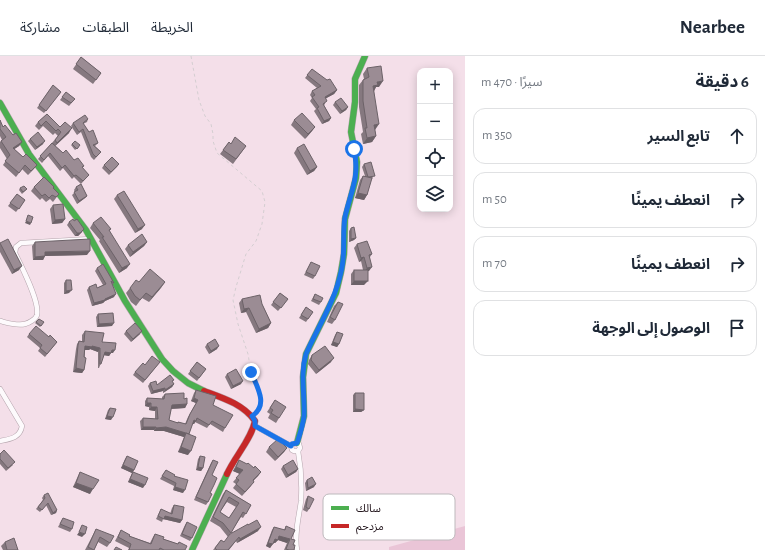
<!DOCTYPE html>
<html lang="ar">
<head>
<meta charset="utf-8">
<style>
	body { margin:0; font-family:"Alegreya Sans","Noto Sans Arabic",sans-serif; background:#f2f2f3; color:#1f2937; direction:rtl }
	.controls { position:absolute; right:12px; top:12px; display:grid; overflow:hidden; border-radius:8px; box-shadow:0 2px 10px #0003 }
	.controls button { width:36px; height:36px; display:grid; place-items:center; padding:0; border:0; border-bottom:1px solid #e0e1e3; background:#fff; color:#1f2937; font:20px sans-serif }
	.stop { position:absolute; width:12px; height:12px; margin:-9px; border:3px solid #1a73e8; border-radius:50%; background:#fff }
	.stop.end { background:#1a73e8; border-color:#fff; box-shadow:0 1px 4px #0008 }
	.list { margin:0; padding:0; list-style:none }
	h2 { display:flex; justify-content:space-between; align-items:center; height:52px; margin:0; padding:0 16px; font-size:17px }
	h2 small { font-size:13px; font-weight:400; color:#747a83 }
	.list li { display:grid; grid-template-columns:26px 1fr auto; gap:12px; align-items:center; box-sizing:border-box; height:56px; margin:0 8px 8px; padding:0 8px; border:1px solid #e0e1e3; border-radius:12px }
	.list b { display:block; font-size:15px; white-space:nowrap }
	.list em { font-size:13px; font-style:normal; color:#747a83 }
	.icon { flex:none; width:22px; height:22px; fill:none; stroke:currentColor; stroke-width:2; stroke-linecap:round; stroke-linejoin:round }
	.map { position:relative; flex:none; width:465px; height:494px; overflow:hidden; direction:ltr }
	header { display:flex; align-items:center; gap:24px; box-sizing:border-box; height:56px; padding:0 20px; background:#fff; border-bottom:1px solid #e0e1e3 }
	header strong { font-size:19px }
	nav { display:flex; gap:22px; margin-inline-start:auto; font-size:14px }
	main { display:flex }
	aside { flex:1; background:#fff }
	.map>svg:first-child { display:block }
	.green { fill:#eac5d7 }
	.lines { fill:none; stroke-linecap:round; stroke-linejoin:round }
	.street-casing { stroke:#b5a5ad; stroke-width:5.5 }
	.fast-casing { stroke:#b5a5ad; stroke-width:7 }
	.jam-casing { stroke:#b5a5ad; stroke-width:7 }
	.path { stroke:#d4ced1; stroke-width:1; stroke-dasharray:3 3; stroke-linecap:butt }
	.street { stroke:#fdfafc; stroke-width:4.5 }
	.fast { stroke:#4caf50; stroke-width:6 }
	.jam { stroke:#c62828; stroke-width:6 }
	.wall { fill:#85787f; fill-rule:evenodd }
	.shaded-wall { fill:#6c6268 }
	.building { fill:#9b8c94; stroke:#6c6268; fill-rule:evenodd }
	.route { stroke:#1a73e8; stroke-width:5 }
	.key { fill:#fff; stroke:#bdb9bc; stroke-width:1 }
	.key-label { font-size:11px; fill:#24171e }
</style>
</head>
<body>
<header>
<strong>Nearbee</strong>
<nav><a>الخريطة</a><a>الطبقات</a><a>مشاركة</a></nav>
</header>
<main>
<aside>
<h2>6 دقيقة<small>سيرًا · 470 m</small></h2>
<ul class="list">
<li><svg class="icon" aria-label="ahead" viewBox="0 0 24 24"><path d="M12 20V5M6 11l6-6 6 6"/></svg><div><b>تابع السير</b></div><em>350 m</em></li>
<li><svg class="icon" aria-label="right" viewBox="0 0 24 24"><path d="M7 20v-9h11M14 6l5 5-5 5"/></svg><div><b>انعطف يمينًا</b></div><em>50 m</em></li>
<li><svg class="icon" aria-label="right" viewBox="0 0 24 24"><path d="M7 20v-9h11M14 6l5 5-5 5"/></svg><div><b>انعطف يمينًا</b></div><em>70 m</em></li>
<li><svg class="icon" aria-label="arrive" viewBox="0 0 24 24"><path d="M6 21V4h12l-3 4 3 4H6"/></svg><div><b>الوصول إلى الوجهة</b></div></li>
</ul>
</aside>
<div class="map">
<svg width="465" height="494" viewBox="0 0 465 494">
	<rect width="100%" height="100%" fill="#f4dfe9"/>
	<path class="green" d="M465,470v24h-76v-3z"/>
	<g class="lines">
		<defs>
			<g id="street">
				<path d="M0,265c8,2 17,5 25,3 4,-1 11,-5 12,-9 3,-14 -16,-49 -22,-62l1,-6 5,-4 70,-4"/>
				<path d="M0,333l22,37c-2,12 -12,13 -22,15"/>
				<path d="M255,370l36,20 1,4 2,1h4l2,-3 -1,-4 -2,-1 -5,1 -1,2"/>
				<path d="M297,494c-3,-16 2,-33 4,-49 1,-16 0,-34 -3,-50"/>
			</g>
			<g id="fast">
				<path d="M0,47l29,51 57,76 39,71 37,58 11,12 15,12 16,8"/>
				<path d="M297,387l7,-27 -1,-39 3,-23 30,-61 5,-21 3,-18 1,-35 11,-41 1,-16 -6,-30 4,-30v-23l10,-23"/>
				<path d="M192,494l35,-76"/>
			</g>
			<path id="jam" d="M204,335c19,7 39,13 51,30 -4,19 -20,35 -28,53"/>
		</defs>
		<use href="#street" class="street-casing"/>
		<use href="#fast" class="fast-casing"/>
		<use href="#jam" class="jam-casing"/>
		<path class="path" d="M191,0l8,44 6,16 6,8 2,10v7l4,12 45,38 3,11 -3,22 -6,17 -10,13 -10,33 -3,13 5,24 10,30 3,18 8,20 2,15 -4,5"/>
		<use href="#street" class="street"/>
		<use href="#fast" class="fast"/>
		<use href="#jam" class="jam"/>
	</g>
	<g class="wall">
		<path d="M81,1l20,16 -8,11 -20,-15z"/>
		<path d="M367,12l12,19h-3l-2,4 1,39 1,6 -4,6 -9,2 -2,-10 2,-2 -4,-25v-22l4,-5 1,-1 -1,-5z"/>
		<path d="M312,13l25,21 -3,4 -8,4 -1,6 -1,1 7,13 -2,3 -7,3 -8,-13 2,-2 -6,-8 2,-3 -2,-3 2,-4 5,-3 -12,-10z"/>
		<path d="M53,29l8,7 -17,21 -7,-5z"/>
		<path d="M66,36l9,7 -6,7 -9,-6z"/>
		<path d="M335,46l13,5 -2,3 -6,4 -7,-9z"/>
		<path d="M47,58l13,13 9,6 -14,13 8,7 21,13 -2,2 7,7 -8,9 6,12 -2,2 -8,6 -5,-9 3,-3 -1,-2 2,-3 5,-3 -7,-7 -2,2 -9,-11 -3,3 -12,-15 -6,7 -4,-4 20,-23 -3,-3 -2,2 -10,-9 -4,4 -4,-4 3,-4z"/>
		<path d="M88,63l-1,3 -4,2 6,8 9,11 -3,3 6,6 -7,8 -3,-3 -10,-25 -4,3 -6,-9 2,-3z"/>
		<path d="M0,64l3,7 19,15 -3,4 -5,3 9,8 14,8 -3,4 -6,6 -6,-6 -6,8 -13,-12 4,-6 -7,-11v-6l2,-2 -2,-4z"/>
		<path d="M294,64l21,7 -3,4 -7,8 -14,-14z"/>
		<path d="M30,83l13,5 -8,6 -7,-9z"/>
		<path d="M229,86l2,2 15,2 -13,18 -13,-10z"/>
		<path d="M72,88l7,3 -4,3 -4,-5z"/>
		<path d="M297,92l20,19 -3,4 -7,4 -13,-22z"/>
		<path d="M119,108l-2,3 -8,8 -7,-7 2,-3z"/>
		<path d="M364,108l9,14 -2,1 -4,16 -3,5 -9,-2 5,-18 3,-4h2l-3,-9z"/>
		<path d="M34,131l19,2 6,5 -6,8 -3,-3 -4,3 -4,-4 -2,2 -9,-9z"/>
		<path d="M20,132l7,1 -5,5 -3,-4z"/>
		<path d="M17,138l8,6 -9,12 -8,-6z"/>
		<path d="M117,139l25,34 -7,4 -21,-34z"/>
		<path d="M53,149l12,14 -3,4 -10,1 -2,-15z"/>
		<path d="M74,165l8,11 -4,4h-3l-8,-11 2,-3z"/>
		<path d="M93,167l18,6 -2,2 18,37 -8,5 -20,-32 1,-1 -10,-12z"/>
		<path d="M351,172l5,10 -2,2 -5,2v-11z"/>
		<path d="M35,186l52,13 -42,1 -2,4h-10l-1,-14z"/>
		<path d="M147,186l-3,4 -14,11 -5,-8 3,-4z"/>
		<path d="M0,187l19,27 -7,4 -12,-22z"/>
		<path d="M357,188l15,10 -2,3 -1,14h-1l-4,14h-13v-11l3,-4h9l-2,-9 -2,1 -5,-14z"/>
		<path d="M311,206l4,14 -2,3 -9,-4z"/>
		<path d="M97,212l17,15 -2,2 2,12 -9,4 -2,2 -11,3 -5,-16 2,-3 8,1 6,-3 -8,-14z"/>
		<path d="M66,224l3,13 -5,1v-11z"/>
		<path d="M139,226h26l-16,20 -7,-4 -6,8 -5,-4 -5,-9 4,-5z"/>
		<path d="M280,237l8,6 -10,12 -7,-6z"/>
		<path d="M315,238l6,8 -2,3 -8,-4z"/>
		<path d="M242,243l20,5 9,19 -3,5 -12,5 -10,-21 -5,1 -2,-10z"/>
		<path d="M338,246l-3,18 -3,4 -5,-2 7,-16z"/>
		<path d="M306,251l7,5 -7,10 -7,-4z"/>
		<path d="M98,258l14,12 -15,1 -1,-10z"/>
		<path d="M36,266h8l-4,5 -5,-4z"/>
		<path d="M85,275l17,11 11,11h-2l-2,3 -5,-1 -5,13h-1v-16l-8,-3 -1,1h-4l-1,20 -2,3 -9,-1 3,-23 1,-5 2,-3h3v-6z"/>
		<path d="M126,275l14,3 -9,8 -7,-8z"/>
		<path d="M337,276l2,12 -2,3 -6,-2 4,-10z"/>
		<path d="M29,278l20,3 8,5 -12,15 -7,-6 2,-3 -13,-11z"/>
		<path d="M207,288l10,5 -8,5 -4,-7z"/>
		<path d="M312,299l19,7 -15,12 -8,-10 1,-4z"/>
		<path d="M160,306l-17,21 -10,-8 2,-3 10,-7z"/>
		<path d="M197,306l9,7 -9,12 -9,-7z"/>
		<path d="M227,318l14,10 -10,5 -6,-12z"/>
		<path d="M172,326l2,2 -2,3 -9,6v-2l-12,3 -3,-8 2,-3 7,2z"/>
		<path d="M196,334l17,15 12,23 -2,4 -13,-8 -3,4 -12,-6 -1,2h-2l-3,10 -1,21 -10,-3 6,-15 -20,-6h-10v-1h-13l-1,-9 3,-3 12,1v-8l-6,-1v-3l-4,-1v-5l2,-3 15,1v-2l3,-3 19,5 3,5 -2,4 -14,1 -2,11 8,3 1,-1 7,2 3,-7 8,-14 -5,-2 3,-8z"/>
		<path d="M355,337l9,17 -3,2h-8v-17z"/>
		<path d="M275,344l4,18 -3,5 -8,-5 2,-4 -3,-2z"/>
		<path d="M110,352l1,12 -6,-1 3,-9z"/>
		<path d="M269,391l18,1 -3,4 -9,9 -9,-9z"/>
		<path d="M0,398l13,11 -7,6 -6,-7z"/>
		<path d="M127,400l7,14 -1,2 10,16 -15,-6 4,-9 -11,-5 4,-9z"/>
		<path d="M200,400l3,12 -2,3 -5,-1 2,-11z"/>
		<path d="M213,404l-3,33 -2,9 -2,3 -12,-5 17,-37z"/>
		<path d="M239,404l22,12 -3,4 -5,5 -2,5 -9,10 -9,-8 3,-4 -3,-2 7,-8 -7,-3 3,-6z"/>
		<path d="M283,410l15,3 -2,3 -10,6 -5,-9z"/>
		<path d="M166,414l17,23 -10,-3 1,-4 -14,-7z"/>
		<path d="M80,416l10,22 -17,-7 5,-11z"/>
		<path d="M307,424l7,7 -8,4 -1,-8z"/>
		<path d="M226,434l25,15 -8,13 -2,-1 -13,20 -8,-10 -10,-6 13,-27zM227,446l9,5 -7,11 -9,-6z"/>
		<path d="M44,439l13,15 -1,3 -5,2 -5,-10 -6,7 -4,-3 7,-9 -1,-2z"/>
		<path d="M308,440l1,13 -2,3 -4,-2 3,-11z"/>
		<path d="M174,449l8,15 -2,3 -17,-4 -1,3 -6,-3 5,-10 9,5 2,-6z"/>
		<path d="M63,462l9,11 -2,3 -12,-5z"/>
		<path d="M187,466l5,16 -2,3 -10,-5 5,-11z"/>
		<path d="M248,469l10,6 -21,12 -1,-2 -7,9h-16l8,-10 3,2z"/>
		<path d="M286,470l5,13 2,6 1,5h-10l3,-7 -9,-3 -3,3h-2l-3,5 -4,-2 6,-16 2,-3 10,3z"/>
		<path d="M96,473l14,14 -3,4 -9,-5 -4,8h-9l9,-17z"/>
		<path d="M121,474l8,6 21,7 3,-6 2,-3 8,5 15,5 1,-2 6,8h-57l1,-2 -14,-7z"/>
		<path d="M5,486l13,8h-15l-2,-4z"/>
	</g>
	<g class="shaded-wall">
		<path d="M383,25l-4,6h-3l-2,4 -1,-5 4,-4z"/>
		<path d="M337,34l-3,4 -11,6 2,-3z"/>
		<path d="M348,51l-2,3 -6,4 2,-3z"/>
		<path d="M331,62l-2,3 -7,3 2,-3z"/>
		<path d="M379,68l-4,6 -1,-5z"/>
		<path d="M315,71l-3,4 -7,8 3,-5z"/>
		<path d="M72,72l-3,5 -15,14 3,-4z"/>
		<path d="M376,80l-4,6 -9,2 4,-6z"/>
		<path d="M45,85l-2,3 -8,6 2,-3z"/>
		<path d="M22,86l-3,4 -9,6 3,-4z"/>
		<path d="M317,111l-3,4 -7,4 3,-4z"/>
		<path d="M358,137l9,2 -3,5 -9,-2z"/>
		<path d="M87,140l-2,2 -8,6 2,-3z"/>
		<path d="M65,163l-3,4 -10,1 3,-4z"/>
		<path d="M26,165l5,2 -1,2 -5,-2z"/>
		<path d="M145,169l-3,4 -7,4 3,-4z"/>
		<path d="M84,173l-2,3 -4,4h-3l2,-3z"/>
		<path d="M356,182l-2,2 -5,2 2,-3z"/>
		<path d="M147,186l-3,4 -14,11 3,-5z"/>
		<path d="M90,195l-3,4 -42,1 -2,4h-10l2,-3 10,-5z"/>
		<path d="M364,201l-3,4 -2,1 2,-4z"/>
		<path d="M130,208l-3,4 -8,5 3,-5z"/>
		<path d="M22,210l-3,4 -7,4 2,-4z"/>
		<path d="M372,211l-3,4 -5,1 3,-4z"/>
		<path d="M354,225h14l-4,4h-13z"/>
		<path d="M165,226l-4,6 -12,14 3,-5z"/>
		<path d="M72,234l-3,3 -5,1 2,-3z"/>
		<path d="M116,238l-2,3 -9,4 -2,2 -11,3 2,-3z"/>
		<path d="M249,252l-3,4 -5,1 3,-4z"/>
		<path d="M114,267l-2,3 -15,1 2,-3z"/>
		<path d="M271,267l-3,5 -12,5 3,-4z"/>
		<path d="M142,275l-2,3 -9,8 2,-3z"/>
		<path d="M333,286l6,2 -2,3 -6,-2z"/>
		<path d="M85,290h7l8,2 -2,4 -8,-3 -1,1h-6z"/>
		<path d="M219,290l-2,3 -8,5 2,-3z"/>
		<path d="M112,294h3l-2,3h-2l-2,3 -6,-1 2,-3z"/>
		<path d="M334,302l-3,4 -15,12 3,-4z"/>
		<path d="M76,312l8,2 -2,3 -9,-1z"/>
		<path d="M243,325l-2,3 -10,5 2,-3z"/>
		<path d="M174,328l-2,3 -9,6 2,-3z"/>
		<path d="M165,332l-2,3 -12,3 2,-3z"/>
		<path d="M194,342l4,2 -2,3 -5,-2z"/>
		<path d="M147,347h4l-2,4 -4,-1z"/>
		<path d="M187,348l-2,4 -16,1 3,-4z"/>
		<path d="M151,351h6l-2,4 -6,-1z"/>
		<path d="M355,353l9,1 -3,2h-8z"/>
		<path d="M107,360l6,1 -2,3 -6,-1z"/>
		<path d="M194,364l2,1 -2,3h-3z"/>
		<path d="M143,371h13l-2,3h-13z"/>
		<path d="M166,371l23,7 -3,-1 -2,4 -20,-6h-10l2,-3z"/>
		<path d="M181,391l10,4 -3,4 -10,-3z"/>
		<path d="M287,392l-3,4 -9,9 3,-4z"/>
		<path d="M123,409l11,5 -2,3 -11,-5z"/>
		<path d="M198,411l5,1 -2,3 -5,-1z"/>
		<path d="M236,411l7,3 -3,4 -7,-3z"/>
		<path d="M298,413l-2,3 -10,6 2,-3z"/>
		<path d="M261,416l-3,4 -8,8 3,-4z"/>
		<path d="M130,423l15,6 -2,3 -15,-6z"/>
		<path d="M76,427l17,6 -3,5 -17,-7z"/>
		<path d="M316,428l-2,3 -8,4 2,-3z"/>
		<path d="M175,431l10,3 -2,3 -10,-3z"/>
		<path d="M57,454l-1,3 -5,2 2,-2z"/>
		<path d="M165,460l17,4 -2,3 -17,-4z"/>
		<path d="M261,471l-3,4 -21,12 3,-4z"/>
		<path d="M79,476l6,2 -3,3 -5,-2z"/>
		<path d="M279,480l11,3 -3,4 -9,-3 -3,3 -3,-1 3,-3z"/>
		<path d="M268,487l5,1 -3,4 -4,-2z"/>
	</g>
	<g class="building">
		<path d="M81,1l20,16 -5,7 -20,-16z"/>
		<path d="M381,10l2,15 -6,1 1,3 -5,1 6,38 -5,1 2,11 -9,2 -2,-10h2l-4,-27v-21l6,-3 -2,-9z"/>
		<path d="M312,13l15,11 3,-1 7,11 -12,7 2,4 -4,3 8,14 -7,3 -7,-13 2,-1 -7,-10 3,-2 -3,-4 9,-5 -14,-11z"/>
		<path d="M53,29l8,7 -15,19 -7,-6z"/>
		<path d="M66,36l9,7 -4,4 -9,-6z"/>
		<path d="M341,42l7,9 -6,4 -7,-9z"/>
		<path d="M302,57l13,14 -7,7 -14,-14z"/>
		<path d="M47,58l13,13 5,-5 7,6 -15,15 -2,-3 6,-8 -3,-3 -2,2 -10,-10 -5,5 -3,-4z"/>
		<path d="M85,59l3,4 -5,4 6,9 4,-2 5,13 -5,2 8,7 -5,5 -3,-3 -10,-25 -4,3 -6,-9z"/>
		<path d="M0,64l3,7 2,-2 8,10 3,-2 6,9 -9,6 10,9 3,-3 11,11 -6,6 -6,-6 -6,8 -14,-12 5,-6 -9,-14 5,-4 -6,-8z"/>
		<path d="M38,76l7,9 -8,6 -7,-8z"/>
		<path d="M235,81l11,9 -10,13 -13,-9 6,-8 2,2z"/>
		<path d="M75,85l5,4 -3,4 -5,-5z"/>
		<path d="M52,87l11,10 3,-3 8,10 4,-2 6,8 -2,1 7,8 -6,6 -7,-6 -2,1 -9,-11 -3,3 -12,-15 -6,7 -4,-4z"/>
		<path d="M304,88l13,23 -7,4 -13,-23z"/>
		<path d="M112,101l7,7 -8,8 -7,-7z"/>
		<path d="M371,106l4,14 -6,1h-1l-4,-13z"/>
		<path d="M363,120l9,2 -5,17 -9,-2z"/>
		<path d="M44,121l10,10 -1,1 6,6 -3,3 -4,-2 -3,3 -4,-4 -3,2 -8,-9z"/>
		<path d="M81,128l6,12 -8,5 -5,-9 4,-2 -2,-3z"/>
		<path d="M24,130l3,3 -4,3 -3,-4z"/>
		<path d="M124,135l21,34 -7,4 -21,-34z"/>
		<path d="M17,138l8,6 -6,9 -9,-6z"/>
		<path d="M63,148l2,15 -10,1 -2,-15z"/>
		<path d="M28,159l5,2 -2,6 -5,-2z"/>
		<path d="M101,161l10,12 -2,1 21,34 -8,4 -20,-31h2l-11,-14z"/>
		<path d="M73,163l1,2 3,-2 7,10 -4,4h-3l-8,-11z"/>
		<path d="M354,171l2,11 -5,1v-11z"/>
		<path d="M142,178l5,8 -14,10 -5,-7z"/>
		<path d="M8,183l14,27 -8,4 -14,-27z"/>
		<path d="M90,183v12l-45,1v4l-10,1v-15z"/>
		<path d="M367,185l5,13 -3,1 3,12 -5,1 -3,-11 -3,1 -4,-14z"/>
		<path d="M311,206l9,4 -5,10 -9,-4z"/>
		<path d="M103,208l11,19 -3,-2 5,13 -11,5v1l-11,3 -5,-16 7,-3 1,4 9,-4 -9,-16z"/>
		<path d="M150,213l15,13 -13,15 -6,-4 -6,7 -5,-4 -5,-8 6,-8 3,2z"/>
		<rect x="354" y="214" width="14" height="11"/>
		<path d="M66,224h5l1,10 -6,1z"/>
		<path d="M280,237l8,6 -7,9 -8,-6z"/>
		<path d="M315,238l8,4 -2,4 -8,-3z"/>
		<path d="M260,239l2,9 9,19 -12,6 -10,-21 -5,1 -2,-10z"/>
		<path d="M338,246l5,2 -8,16 -5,-3z"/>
		<path d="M306,251l7,5 -5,7 -7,-4z"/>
		<path d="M113,257l1,10 -15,1 -1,-10z"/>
		<path d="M39,263l5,3 -3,4 -5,-4z"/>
		<path d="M135,267l7,8 -9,8 -7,-8z"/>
		<path d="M36,270l13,11 1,-2 7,7 -10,12 -7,-6 2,-3 -13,-11z"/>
		<path d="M85,275l19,2 -2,9 14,1 -1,7h-3l-1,3 -6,-1 -4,12h-1v-16l-8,-2v1l-7,-1 -1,11 2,1 -2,12 -8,-2 2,-23 1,-4 5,1z"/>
		<path d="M337,276l6,2 -4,10 -6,-2z"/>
		<path d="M215,283l4,7 -8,5 -4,-7z"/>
		<path d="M325,290l9,12 -15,12 -8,-10 1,-5z"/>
		<path d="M152,300l8,6 -15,18 -10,-8 8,-9 2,2z"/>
		<path d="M197,306l9,7 -7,9 -9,-7z"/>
		<path d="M236,313l7,12 -10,5 -6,-12z"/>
		<path d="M170,319l4,5 -2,1 2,3 -9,6v-2l-12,3 -3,-8 6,-2 1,4z"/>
		<path d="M196,334l20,6 -3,9 20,10 -8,13 -13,-7 -3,4 -12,-7 -1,3 -2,-1 -5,14 -23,-7 -10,1v-1h-13v-9l15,1 -1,-12h-6v-4h-4v-5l17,1 1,-5 19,-1v6l3,-1v6l-15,1 -3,15 9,3v-1l8,2 4,-10 8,-14 -4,-2z"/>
		<path d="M355,337h9v17l-9,-1z"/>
		<path d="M275,344l11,7 -7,11 -8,-5 2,-3 -3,-2z"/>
		<path d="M110,352l6,1 -3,8 -6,-1z"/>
		<path d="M186,377l10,4 -5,14 -10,-4z"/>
		<path d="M278,383l9,9 -9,9 -9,-10z"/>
		<path d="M4,394l11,12 -7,6 -8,-9v-5z"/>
		<path d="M127,400l11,5 -4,9 -11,-5z"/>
		<path d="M200,400l5,1 -2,11 -5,-1z"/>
		<path d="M213,404l5,2 -6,13 5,3 -3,7 -4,8 2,1 -4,8 -12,-5z"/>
		<path d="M239,404l8,4 1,-1 6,5 1,-2 6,6 -8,8 1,2 -9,10 -9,-8 3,-4 -3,-2 7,-8 -7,-3z"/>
		<path d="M293,404l5,9 -10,6 -5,-9z"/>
		<path d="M166,414l9,5 -1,1 14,4 -3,10 -10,-3 1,-4 -14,-7z"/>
		<path d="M80,416l19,8 -6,9 -17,-6z"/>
		<path d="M133,416l15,6 -3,7 -15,-6z"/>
		<path d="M312,421l4,7 -8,4 -1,-8z"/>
		<path d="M226,434l25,15 -5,9 -3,-2 -12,21 -8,-10 -10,-6zM229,441l10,6 -10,15 -9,-6z"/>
		<path d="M48,437l9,17 -4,3 -5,-10 -6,7 -4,-3 7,-9 -1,-3z"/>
		<path d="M308,440l6,3 -5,10 -3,-2z"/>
		<path d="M174,449l10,2 -2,13 -17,-4 -1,3 -6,-3 3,-7 11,5z"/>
		<path d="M63,462l11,4 -2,7 -12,-5z"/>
		<path d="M257,464l4,7 -21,12 -1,-2 -11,13h-11l-2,-2 6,-8 3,2 6,-8 18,-10v1z"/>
		<path d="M187,466l10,5 -5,11 -10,-4z"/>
		<path d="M82,469l5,2 -2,7 -6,-2z"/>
		<path d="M286,470l9,4 -4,9 4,1 -2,5h2l-1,5h-5l-3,-1 4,-10 -11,-3 -1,4 -3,-1 -2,5 -5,-1 6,-16 11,3z"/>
		<path d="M96,473l18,7 -4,7 -10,-6 -6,13 -6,-3z"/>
		<path d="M121,474l9,5 -1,1 22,8 4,-10 9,3 -1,2 15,5 1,-2 8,4 -2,4h-21l-4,-2 -1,2h-30l2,-6 -13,-7z"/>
		<path d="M14,482l4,12h-11l-2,-8z"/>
		<path d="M116,491l6,3h-8z"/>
	</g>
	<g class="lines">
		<path class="route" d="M251,316c6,15 18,33 1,44l3,5v5l36,20 1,-2 5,-1c3,-9 6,-18 7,-27 1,-21 -4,-42 2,-62 12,-27 29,-53 35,-82 5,-19 1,-37 4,-55 6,-26 15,-40 9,-68"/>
	</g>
	<rect x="323" y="438" width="132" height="46" rx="6" class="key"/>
	<rect x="331" y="450" width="18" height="4" fill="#4caf50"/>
	<rect x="331" y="468" width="18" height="4" fill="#c62828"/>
	<g class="key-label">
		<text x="356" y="456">سالك</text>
		<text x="356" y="474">مزدحم</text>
	</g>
</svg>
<div class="controls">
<button>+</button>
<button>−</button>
<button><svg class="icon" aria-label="locate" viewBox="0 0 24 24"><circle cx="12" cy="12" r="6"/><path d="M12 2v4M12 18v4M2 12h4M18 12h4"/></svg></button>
<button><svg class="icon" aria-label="layers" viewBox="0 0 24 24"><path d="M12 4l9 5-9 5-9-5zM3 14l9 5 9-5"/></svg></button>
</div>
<div class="stop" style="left:354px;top:93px"></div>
<div class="stop end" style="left:251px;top:316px"></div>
</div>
</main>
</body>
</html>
